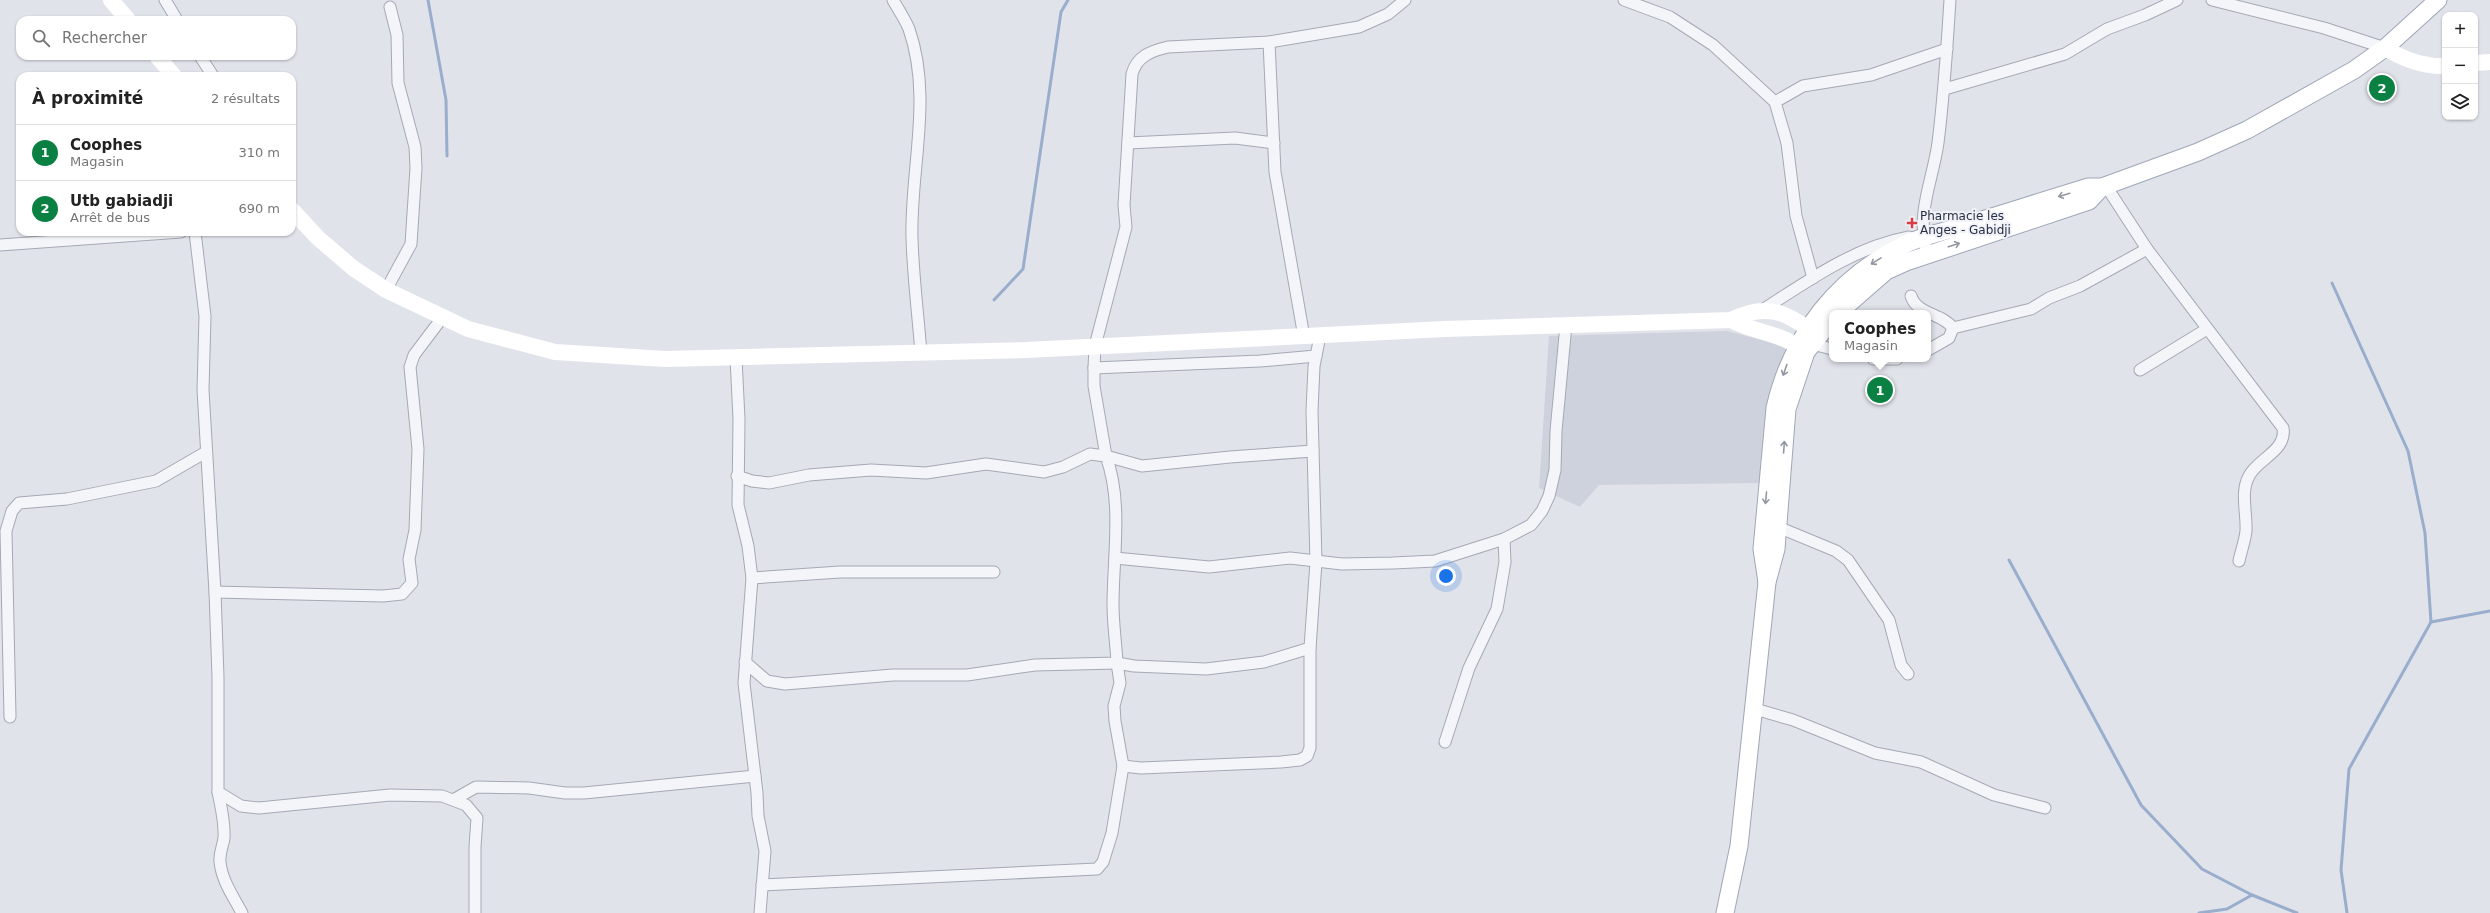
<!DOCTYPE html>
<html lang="fr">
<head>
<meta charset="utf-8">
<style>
	body { margin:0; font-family:"DejaVu Sans",sans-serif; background:#f2f2f2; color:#222 }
	.controls { position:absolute; right:12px; top:12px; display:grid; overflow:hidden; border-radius:8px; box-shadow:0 1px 3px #0004 }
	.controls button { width:36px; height:36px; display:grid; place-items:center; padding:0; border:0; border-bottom:1px solid #e0e0e0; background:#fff; color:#222; font:20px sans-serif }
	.you { position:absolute; left:1446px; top:576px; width:14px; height:14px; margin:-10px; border:3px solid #fff; border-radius:50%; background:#1a73e8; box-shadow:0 0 0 6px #1a73e833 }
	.badge { display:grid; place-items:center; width:26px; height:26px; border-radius:50%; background:#0b8043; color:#fff; font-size:13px; font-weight:700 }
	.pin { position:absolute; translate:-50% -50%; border:2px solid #fff; box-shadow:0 1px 4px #0006 }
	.popup { position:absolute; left:1829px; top:310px; width:102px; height:52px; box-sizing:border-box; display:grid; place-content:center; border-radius:8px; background:#fff; filter:drop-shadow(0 1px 3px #0005); font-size:13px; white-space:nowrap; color:#767676 }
	.popup b { font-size:15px; color:#222 }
	.popup::after { content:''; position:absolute; left:50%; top:100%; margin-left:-8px; border:8px solid transparent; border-top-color:#fff }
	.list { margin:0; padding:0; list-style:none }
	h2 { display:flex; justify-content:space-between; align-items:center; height:52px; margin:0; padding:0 16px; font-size:17px }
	h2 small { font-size:13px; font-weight:400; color:#767676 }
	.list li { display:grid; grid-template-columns:26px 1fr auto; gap:12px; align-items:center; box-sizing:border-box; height:56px; padding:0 16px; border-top:1px solid #e0e0e0 }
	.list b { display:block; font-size:15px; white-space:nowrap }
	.list p { margin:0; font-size:13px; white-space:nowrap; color:#767676 }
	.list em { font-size:13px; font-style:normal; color:#767676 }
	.icon { flex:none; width:22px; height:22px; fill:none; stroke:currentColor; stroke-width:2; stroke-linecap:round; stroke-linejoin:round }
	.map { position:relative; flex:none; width:2490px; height:913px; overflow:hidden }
	.search { position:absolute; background:#fff; box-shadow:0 1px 3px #0004; left:16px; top:16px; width:280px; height:44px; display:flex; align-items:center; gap:10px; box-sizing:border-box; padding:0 14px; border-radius:12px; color:#767676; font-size:15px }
	.panel { position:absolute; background:#fff; box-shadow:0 1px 3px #0004; left:16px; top:72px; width:280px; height:164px; border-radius:12px }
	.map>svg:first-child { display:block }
	.built { fill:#ced2dc }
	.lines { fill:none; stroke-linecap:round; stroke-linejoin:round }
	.stream { stroke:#99adcd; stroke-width:3 }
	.street-casing { stroke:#a5a9b5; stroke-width:13 }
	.primary-casing { stroke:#9fa6b7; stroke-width:19 }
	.street { stroke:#f3f5f8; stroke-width:11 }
	.secondary { stroke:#fff; stroke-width:16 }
	.primary { stroke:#fff; stroke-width:17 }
	.oneway { stroke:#9397a1 }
	.poi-dot { fill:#d83d46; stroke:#f0f2f7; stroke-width:1.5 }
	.labels { text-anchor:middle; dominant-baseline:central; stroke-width:4; stroke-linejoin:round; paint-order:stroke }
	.poi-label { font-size:12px; fill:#272f43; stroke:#f0f2f7; text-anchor:start }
</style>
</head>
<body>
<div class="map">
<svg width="2490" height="913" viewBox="0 0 2490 913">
	<rect width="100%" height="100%" fill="#e0e3ea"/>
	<path class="built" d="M1727,331l59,15 -8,30 -17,107 -162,2 -19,22 -41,-19 10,-152z"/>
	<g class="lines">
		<g class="stream">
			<path d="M428,0l18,100 1,56"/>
			<path d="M2332,283l76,168 17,82 6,89 -82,147 -8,101 6,43"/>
			<path d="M994,300l29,-31 38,-257 7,-12"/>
			<path d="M2009,560l132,245 61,64 50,26 45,18"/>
			<path d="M2431,622l59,-11"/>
			<path d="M2199,913l28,-4 25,-14"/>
		</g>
		<defs>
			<g id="street">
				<path d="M165,0l12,20"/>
				<path d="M893,0c5,9 12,19 16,29 24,69 1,140 3,209 1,38 6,76 9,115"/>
				<path d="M1624,0l46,17 43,28 62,57 12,41 9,73 17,62"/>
				<path d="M2212,0l112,28 61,20"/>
				<path d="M1269,42l6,130 29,165"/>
				<path d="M200,56l13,20"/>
				<path d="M1945,89l120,-35 42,-25 38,-14 32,-15"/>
				<path d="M1775,102l28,-16 68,-11 76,-26"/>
				<path d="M1128,143l107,-5 39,5"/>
				<path d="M2106,186l41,63 136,179c4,23 -26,31 -34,48 -9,16 -2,37 -3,55 -1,10 -5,20 -7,30"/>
				<path d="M195,232l10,84 -2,74 12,202 3,85v115l23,14 18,2 131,-13 52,1 24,9 11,13 -2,29v66"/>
				<path d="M0,245l181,-13"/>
				<path d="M1927,254c-11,-43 5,-70 11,-111 6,-48 9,-95 12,-143"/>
				<path d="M386,290l25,-46 5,-76 -1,-21 -17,-64 -1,-48 -7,-28"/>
				<path d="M1911,296c6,19 31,17 42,32"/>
				<path d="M1764,309c45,-29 91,-62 145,-72"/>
				<path d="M1812,344l20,5"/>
				<path d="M1928,350l21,-12 4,-10 78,-19 18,-11 31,-12 67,-37"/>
				<path d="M736,358l3,61 -1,86 10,41 4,32 -8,105 13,110 1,23 7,35 -5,62"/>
				<path d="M1873,359h24"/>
				<path d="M1094,368l166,-7 56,-5"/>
				<path d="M2140,370l67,-41"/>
				<path d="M1313,451l-83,6 -88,9 -36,-10 -12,-70v-18l1,-22 31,-119 -2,-22 8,-131c5,-18 19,-23 36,-27l101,-5 90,-15 29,-13 17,-14"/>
				<path d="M737,476l15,5 17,2 40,-8 62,-5 55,3 60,-9 58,8 19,-5 27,-13 16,2c17,46 7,100 7,149 0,19 3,38 4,58l-82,2 -68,10h-74l-108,9 -18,-3 -22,-19"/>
				<path d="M1778,527l58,24 12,9 41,60 12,45 7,9"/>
				<path d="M1115,558l94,9 81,-9 52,6 51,-1 42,-2 69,-22 27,-14 11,-14 7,-15 6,-26 1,-39 10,-106"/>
				<path d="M752,578l88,-6h154"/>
				<path d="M215,592l168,4 19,-2 10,-11 -3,-24 6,-29 3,-81 -8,-82 4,-12 28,-37"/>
				<path d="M1755,709l38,11 82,33 46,9 73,33 51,13"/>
				<path d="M10,717l-4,-186 6,-20 7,-8 48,-4 89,-18 50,-29"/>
				<path d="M1445,742l24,-74 28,-59 8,-47 -1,-23"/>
				<path d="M1123,766l18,2 140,-6 19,-2 7,-4 3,-8v-100l6,-86 -4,-151 2,-45 6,-30"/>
				<path d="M218,792c3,15 7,30 6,46 -1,8 -5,15 -4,24 2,19 13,34 22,51"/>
				<path d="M455,799l21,-12 53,1 36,5h19l171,-17"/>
				<path d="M762,885l335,-16 6,-7 9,-29 11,-67 -8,-45 -1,-15 6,-23 -3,-20 17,3 72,3 58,-7 46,-14"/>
			</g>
			<g id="primary">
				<path d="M1838,313l48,-42 20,-9 183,-61 13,-14"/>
				<path d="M1767,582l-5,-33 13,-141c17,-73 62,-131 131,-164 19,-9 41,-13 60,-19 41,-13 81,-25 122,-38h14l96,-35 49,-22 107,-60 31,-22 53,-48"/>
				<path d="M1725,913l14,-67 28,-264 9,-33 11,-140 19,-57 26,-32"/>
			</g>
		</defs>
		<use href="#street" class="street-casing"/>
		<use href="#primary" class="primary-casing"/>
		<use href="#street" class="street"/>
		<g class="secondary">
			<path d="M111,0l17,20"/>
			<path d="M2385,48c18,11 38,19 60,18"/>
			<path d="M157,56l17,20"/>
			<path d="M2475,63l15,-1"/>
			<path d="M292,210l26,28 35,30 33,22 82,39 87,23 110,7 361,-9 419,-21 286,-9c36,-18 56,-8 87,16"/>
			<path d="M1731,320c24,13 55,14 75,32"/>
		</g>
		<use href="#primary" class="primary"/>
	</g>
	<defs><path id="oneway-shaft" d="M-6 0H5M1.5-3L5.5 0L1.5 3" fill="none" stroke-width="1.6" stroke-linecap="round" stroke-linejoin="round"/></defs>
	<g class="oneway">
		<use href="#oneway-shaft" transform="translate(2064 195) rotate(163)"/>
		<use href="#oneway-shaft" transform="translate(1954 245) rotate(-18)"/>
		<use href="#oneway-shaft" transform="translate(1876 261) rotate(148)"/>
		<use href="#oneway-shaft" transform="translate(1785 370) rotate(109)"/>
		<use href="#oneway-shaft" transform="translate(1784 447) rotate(-86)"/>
		<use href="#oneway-shaft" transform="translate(1766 498) rotate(95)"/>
	</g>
	<path class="poi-dot" d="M1910 217h4v4h4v4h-4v4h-4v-4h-4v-4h4z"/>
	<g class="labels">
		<g class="poi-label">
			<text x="1920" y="216">Pharmacie les<tspan x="1920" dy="14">Anges - Gabidji</tspan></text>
		</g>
	</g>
</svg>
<div class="controls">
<button>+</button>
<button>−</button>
<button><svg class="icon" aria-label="layers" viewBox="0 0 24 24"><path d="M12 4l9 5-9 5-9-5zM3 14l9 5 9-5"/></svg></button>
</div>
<div class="you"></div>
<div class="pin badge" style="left:1880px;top:390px">1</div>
<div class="popup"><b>Coophes</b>Magasin</div>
<div class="pin badge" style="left:2382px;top:88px">2</div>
<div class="search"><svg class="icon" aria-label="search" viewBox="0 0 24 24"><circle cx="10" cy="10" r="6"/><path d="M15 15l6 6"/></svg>Rechercher</div>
<section class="panel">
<h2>À proximité<small>2 résultats</small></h2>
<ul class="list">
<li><span class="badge">1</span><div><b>Coophes</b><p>Magasin</p></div><em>310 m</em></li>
<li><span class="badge">2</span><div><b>Utb gabiadji</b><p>Arrêt de bus</p></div><em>690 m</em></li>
</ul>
</section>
</div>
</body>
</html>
